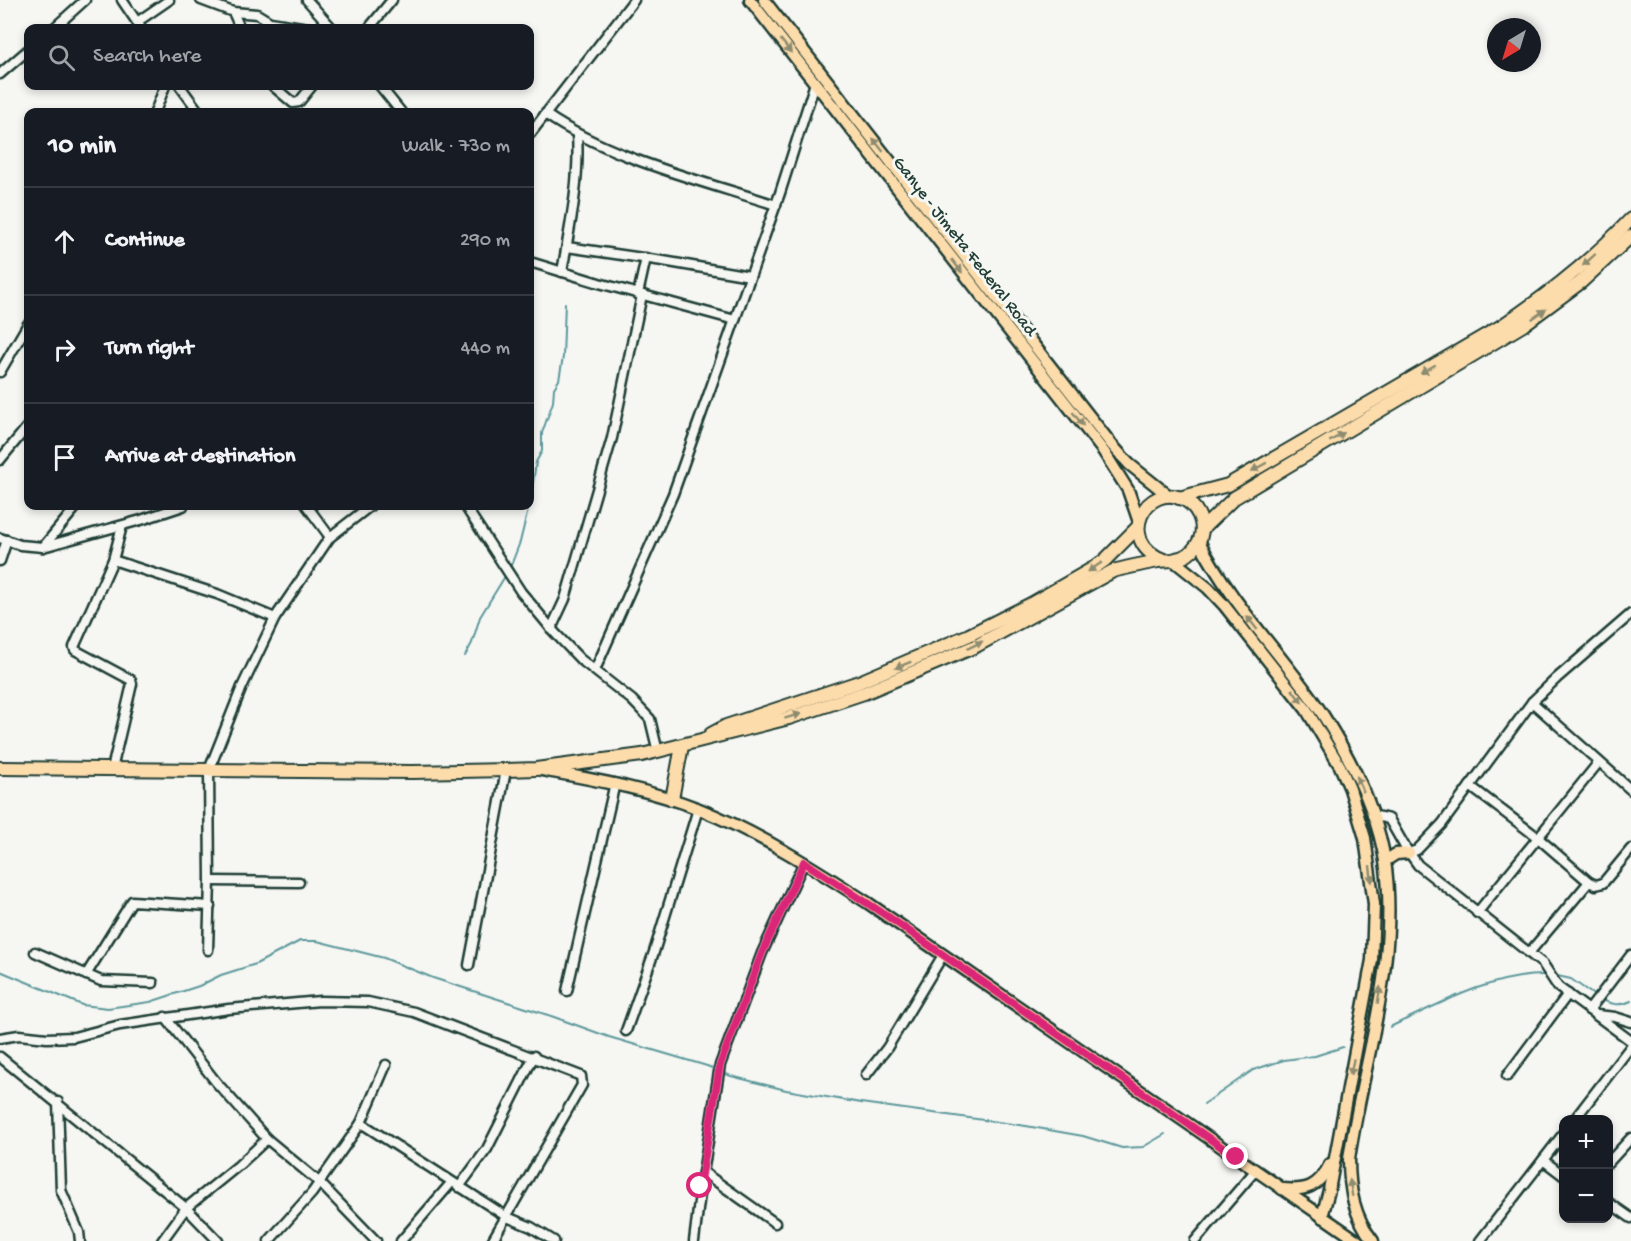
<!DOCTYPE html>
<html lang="en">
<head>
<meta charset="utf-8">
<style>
	body { margin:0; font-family:"Gochi Hand",sans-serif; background:#242831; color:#f1f3f6 }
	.controls { position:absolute; right:18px; bottom:18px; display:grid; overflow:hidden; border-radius:12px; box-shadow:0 3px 9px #0003 }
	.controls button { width:54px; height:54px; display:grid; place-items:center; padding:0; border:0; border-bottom:2px solid #363941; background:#171b24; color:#f1f3f6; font:30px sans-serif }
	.compass { position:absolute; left:1487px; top:18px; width:54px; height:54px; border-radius:50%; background:#171b24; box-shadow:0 3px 9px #0003; rotate:218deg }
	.stop { position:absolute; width:18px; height:18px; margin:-14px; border:4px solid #db2777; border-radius:50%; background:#fff }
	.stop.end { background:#db2777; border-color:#fff; box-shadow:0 2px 6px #0008 }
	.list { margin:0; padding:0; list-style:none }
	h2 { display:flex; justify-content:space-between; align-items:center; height:78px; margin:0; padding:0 24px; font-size:26px }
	h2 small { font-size:20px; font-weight:400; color:#9ea1a6 }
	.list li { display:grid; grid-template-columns:39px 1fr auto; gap:18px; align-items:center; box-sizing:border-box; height:108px; padding:0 24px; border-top:2px solid #363941 }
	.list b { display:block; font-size:22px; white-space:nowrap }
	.list em { font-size:20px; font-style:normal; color:#9ea1a6 }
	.icon { flex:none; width:33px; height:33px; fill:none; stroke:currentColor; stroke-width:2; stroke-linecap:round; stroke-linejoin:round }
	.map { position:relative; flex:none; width:1631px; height:1241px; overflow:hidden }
	.search { position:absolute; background:#171b24; box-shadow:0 3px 9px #0003; left:24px; top:24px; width:510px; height:66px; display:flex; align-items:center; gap:15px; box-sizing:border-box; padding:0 21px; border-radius:12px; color:#9ea1a6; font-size:22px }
	.panel { position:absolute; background:#171b24; box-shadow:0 3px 9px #0003; left:24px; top:108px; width:510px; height:402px; border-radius:12px }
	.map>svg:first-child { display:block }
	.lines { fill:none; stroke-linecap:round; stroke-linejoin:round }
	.stream { stroke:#5d999c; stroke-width:2 }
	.minor-casing { stroke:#1f3d34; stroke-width:13 }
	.major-casing { stroke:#1f3d34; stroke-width:15 }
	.highway-casing { stroke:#1f3d34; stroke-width:16 }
	.minor { stroke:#f6f6f2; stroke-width:8 }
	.major { stroke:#fddcac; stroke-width:10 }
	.highway { stroke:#fddcac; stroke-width:12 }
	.oneway { fill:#8e8c70 }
	.route { stroke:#db2777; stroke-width:8 }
	.labels { text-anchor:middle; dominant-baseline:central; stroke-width:6; stroke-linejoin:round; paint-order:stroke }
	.street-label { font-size:18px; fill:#1f3d34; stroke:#f6f6f2 }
</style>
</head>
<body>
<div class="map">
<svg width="1631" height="1241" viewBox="0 0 1631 1241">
	<rect width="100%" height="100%" fill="#f6f6f2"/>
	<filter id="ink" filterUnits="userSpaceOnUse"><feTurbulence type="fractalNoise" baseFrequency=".0167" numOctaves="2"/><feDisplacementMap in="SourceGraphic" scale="12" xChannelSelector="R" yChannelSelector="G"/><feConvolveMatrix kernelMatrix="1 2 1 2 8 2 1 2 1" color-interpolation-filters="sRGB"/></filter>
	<g filter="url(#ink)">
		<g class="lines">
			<g class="stream">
				<path d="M530,504l6,-42 6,-11v-18l11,-31 1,-14 5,-8 4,-23 2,-54"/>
				<path d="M510,568l10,-26 9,-36"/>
				<path d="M465,656l7,-13 8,-26 27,-44"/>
				<path d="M0,971l82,34 26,3 42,-6 49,-16 22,-11 35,-11 44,-23h17l67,17 49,20 121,39 55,20 98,29 24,10 55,14 75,13 165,23 57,10 39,12 21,-1 22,-13"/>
				<path d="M1553,975l18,4 24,17"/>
				<path d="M1600,999c11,5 20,8 31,2"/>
				<path d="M1390,1027c49,-23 102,-53 157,-52"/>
				<path d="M1204,1104l49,-34 31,-10 31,-4 28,-9"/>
			</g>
			<defs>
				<g id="minor">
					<path d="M122,0l19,28"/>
					<path d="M201,0l32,12 24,2 13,8 38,6"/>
					<path d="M307,0l25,28"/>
					<path d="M233,12l7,16"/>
					<path d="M137,22l32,-22"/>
					<path d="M54,28l31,-28"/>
					<path d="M369,28l23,-28"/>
					<path d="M0,74l28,-24"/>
					<path d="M180,86l19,26"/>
					<path d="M273,86l20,17 6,-1 13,-16"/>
					<path d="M380,86l21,26"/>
					<path d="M155,112l10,-26"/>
					<path d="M545,114c63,44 157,67 231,91"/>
					<path d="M530,134l104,-134"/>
					<path d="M567,247l96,14 87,15"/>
					<path d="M530,262l69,21 136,37"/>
					<path d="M562,272c8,-46 18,-91 15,-138"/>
					<path d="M638,294l8,-36"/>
					<path d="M0,372l28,-48"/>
					<path d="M0,460l28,-34"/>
					<path d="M307,506l23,31"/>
					<path d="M465,506l56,86 34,41 25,26 52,41 18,19 8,33"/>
					<path d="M0,538l20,7 23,2 98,-27 42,-14"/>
					<path d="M43,547l34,-41"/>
					<path d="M113,560l104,34 58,24"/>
					<path d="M0,561l7,-21"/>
					<path d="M551,629l14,-30 47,-161 30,-143"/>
					<path d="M595,670l78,-176 107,-301 35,-110"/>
					<path d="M1532,702l99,88"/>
					<path d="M112,769l20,-85 -1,-4 -56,-30 -1,-3 39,-87 9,-34"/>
					<path d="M1470,786l67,51 52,45 7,3 7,-2 28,-34"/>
					<path d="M1372,815l17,4 16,28 13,18 125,99 15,23 73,54"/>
					<path d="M1409,853l8,-3 25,-26 90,-122 25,-24 74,-64"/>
					<path d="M210,881l89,1"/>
					<path d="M1477,913l122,-151"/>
					<path d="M208,950l2,-69 -1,-111 33,-83 33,-69 55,-81 40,-31"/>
					<path d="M35,952l66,29 52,2"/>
					<path d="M1529,953l60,-71"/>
					<path d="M469,965l37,-195"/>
					<path d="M86,975l46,-74 78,5"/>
					<path d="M567,991l48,-208"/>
					<path d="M1589,1010l42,-55"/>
					<path d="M1597,1015l18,2 16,5"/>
					<path d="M165,1017l51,65 51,57 52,43 57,59"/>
					<path d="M626,1031l28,-79 44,-143"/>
					<path d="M0,1038l19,-3 28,3 27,-1 46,-12 109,-16 91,-8 48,1 46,10 167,64 1,9 -90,156"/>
					<path d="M0,1057l186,151 32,33"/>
					<path d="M866,1075l21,-27 56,-93"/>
					<path d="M1507,1076l61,-82"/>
					<path d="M58,1102l3,88 18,42 1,9"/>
					<path d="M1574,1120l57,-74"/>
					<path d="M361,1123l146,94 24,10 23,14"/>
					<path d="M1543,1160l21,16"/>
					<path d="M1608,1163l23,-25"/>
					<path d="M703,1172l72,51"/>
					<path d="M459,1187l28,-38 47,-93"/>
					<path d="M1608,1202l23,16"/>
					<path d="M162,1241l24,-33 53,-43 28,-26"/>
					<path d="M269,1241l43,-48 49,-70 25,-58"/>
					<path d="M401,1241l50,-58"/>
					<path d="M694,1241l7,-55 19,-121 42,-112 42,-91"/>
					<path d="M1195,1241l60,-70"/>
					<path d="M1480,1241l84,-108"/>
				</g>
				<g id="major">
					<path d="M750,0l354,452 24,38 11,32"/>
					<path d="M764,0l348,445 17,19 40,32"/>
					<path d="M1199,541c34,66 84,114 124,174 28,44 54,95 62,146 15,100 -22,201 -36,298 0,30 5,58 24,82"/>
					<path d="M1173,560l35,28 16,17 82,104 34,57 10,23 15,49 9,66 -2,56 -43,230 -7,27"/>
					<path d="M542,770c53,10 107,19 157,39 60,24 115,59 169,94l490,338"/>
					<path d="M1385,861l11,-7 13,-1"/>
					<path d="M1282,1189c24,2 36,-1 48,-25"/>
				</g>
				<g id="highway">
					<path d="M1179,498l49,-13 272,-158c48,-32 91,-66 131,-108"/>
					<path d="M1202,529l32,-31 289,-173 58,-43 50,-46"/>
					<path d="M711,734l15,-8 133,-44 110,-47 62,-31 61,-35 13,-9 33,-33"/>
					<path d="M0,768l413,4 93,-2 30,-1 106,-14 147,-37 75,-25 112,-47 137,-75c15,-4 30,-7 45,-10 6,-1 12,0 18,-2 17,-3 29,-20 25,-37 -2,-9 -8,-17 -16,-22 -40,-21 -70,43 -21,60"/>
					<path d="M672,799l10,-53"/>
				</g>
			</defs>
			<use href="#minor" class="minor-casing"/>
			<use href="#major" class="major-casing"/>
			<use href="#highway" class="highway-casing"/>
			<use href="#minor" class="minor"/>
			<use href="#major" class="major"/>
			<use href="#highway" class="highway"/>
		</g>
		<defs><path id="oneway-solid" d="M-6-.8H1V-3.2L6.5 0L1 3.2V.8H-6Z" transform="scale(1.5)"/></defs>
		<g class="oneway">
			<use href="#oneway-solid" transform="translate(786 46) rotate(52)"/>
			<use href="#oneway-solid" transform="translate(878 145) rotate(-128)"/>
			<use href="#oneway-solid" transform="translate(1589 260) rotate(138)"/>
			<use href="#oneway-solid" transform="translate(957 266) rotate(52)"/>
			<use href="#oneway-solid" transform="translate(1539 314) rotate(-35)"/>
			<use href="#oneway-solid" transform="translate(1428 369) rotate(150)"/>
			<use href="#oneway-solid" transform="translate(1078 419) rotate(52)"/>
			<use href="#oneway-solid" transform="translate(1337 437) rotate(-31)"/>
			<use href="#oneway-solid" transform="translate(1259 467) rotate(151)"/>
			<use href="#oneway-solid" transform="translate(1095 567) rotate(146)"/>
			<use href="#oneway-solid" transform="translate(1252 623) rotate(-128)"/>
			<use href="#oneway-solid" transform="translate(975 645) rotate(-26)"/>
			<use href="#oneway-solid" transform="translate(903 665) rotate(158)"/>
			<use href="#oneway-solid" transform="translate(1297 696) rotate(53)"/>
			<use href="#oneway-solid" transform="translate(793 716) rotate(-17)"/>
			<use href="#oneway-solid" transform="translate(1360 784) rotate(-113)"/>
			<use href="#oneway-solid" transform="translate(1371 874) rotate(83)"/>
			<use href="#oneway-solid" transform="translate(1379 995) rotate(-81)"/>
			<use href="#oneway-solid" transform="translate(1352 1067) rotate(101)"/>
			<use href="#oneway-solid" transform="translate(1351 1188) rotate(-99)"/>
		</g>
	</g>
	<g class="lines" filter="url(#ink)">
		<path class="route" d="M700,1186l20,-121 42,-112 42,-91 83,54 349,241"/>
	</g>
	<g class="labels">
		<g class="street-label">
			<text transform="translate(964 247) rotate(52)">Ganye - Jimeta Federal Road</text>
		</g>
	</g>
</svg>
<div class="controls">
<button>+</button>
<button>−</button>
</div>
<svg class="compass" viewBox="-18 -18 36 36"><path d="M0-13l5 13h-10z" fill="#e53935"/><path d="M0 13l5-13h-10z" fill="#9ea1a6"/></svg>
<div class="stop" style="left:700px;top:1186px"></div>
<div class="stop end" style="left:1236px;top:1157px"></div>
<div class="search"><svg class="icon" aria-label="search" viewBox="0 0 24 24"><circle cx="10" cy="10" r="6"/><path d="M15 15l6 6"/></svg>Search here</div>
<section class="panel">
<h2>10 min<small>Walk · 730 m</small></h2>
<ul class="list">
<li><svg class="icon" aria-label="ahead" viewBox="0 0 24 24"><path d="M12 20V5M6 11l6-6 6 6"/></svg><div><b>Continue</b></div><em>290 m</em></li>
<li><svg class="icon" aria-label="right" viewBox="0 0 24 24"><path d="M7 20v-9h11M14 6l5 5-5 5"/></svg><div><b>Turn right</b></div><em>440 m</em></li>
<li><svg class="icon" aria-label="arrive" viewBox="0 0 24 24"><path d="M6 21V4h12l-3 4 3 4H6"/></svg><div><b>Arrive at destination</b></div></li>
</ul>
</section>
</div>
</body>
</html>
